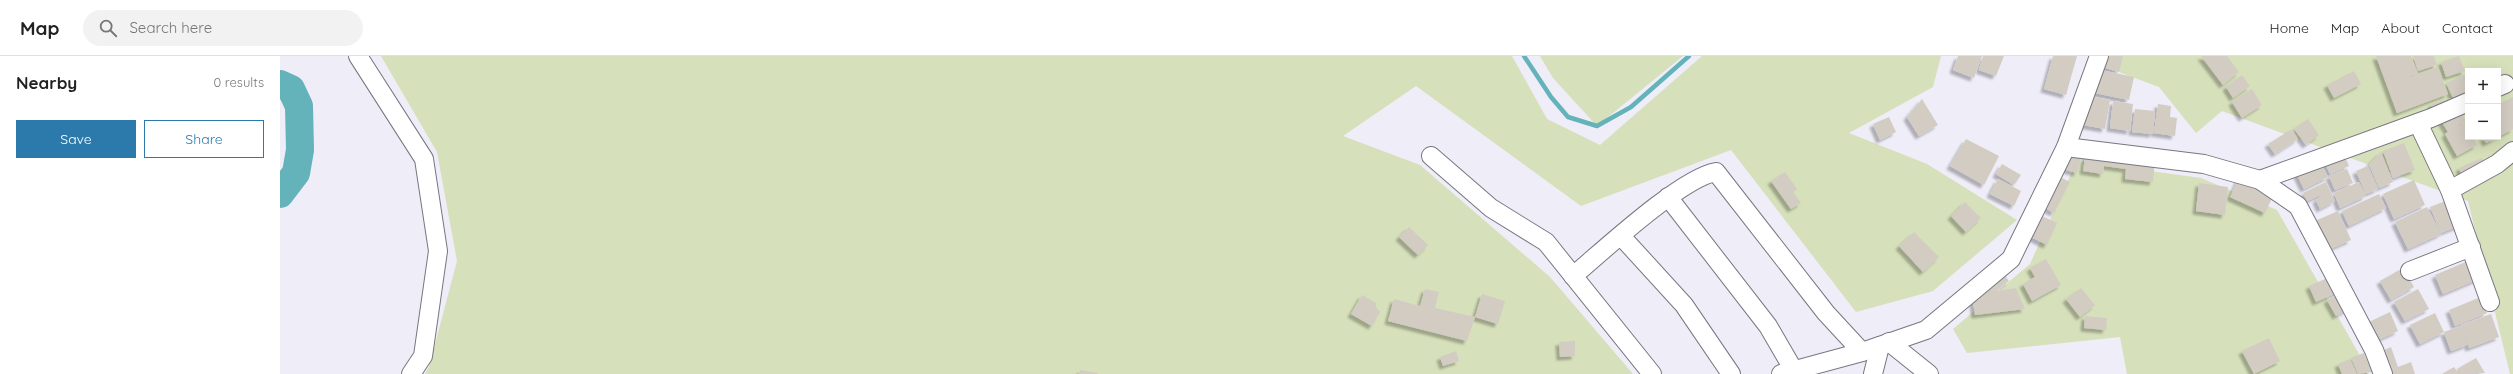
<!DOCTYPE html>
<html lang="en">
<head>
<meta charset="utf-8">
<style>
	body { margin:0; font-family:Quicksand,sans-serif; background:#f2f2f2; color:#222 }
	.controls { position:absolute; right:12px; top:12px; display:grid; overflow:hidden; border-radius:0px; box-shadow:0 4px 16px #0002 }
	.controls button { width:36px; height:36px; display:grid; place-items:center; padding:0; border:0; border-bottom:1px solid #e0e0e0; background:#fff; color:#222; font:20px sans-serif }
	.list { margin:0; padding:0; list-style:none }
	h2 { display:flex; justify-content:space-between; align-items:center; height:52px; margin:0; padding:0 16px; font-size:17px }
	h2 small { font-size:13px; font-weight:400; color:#767676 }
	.actions { display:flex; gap:8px; padding:12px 16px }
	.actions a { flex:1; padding:9px 0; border:1px solid #2c7aac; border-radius:0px; text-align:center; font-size:14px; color:#2c7aac }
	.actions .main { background:#2c7aac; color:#fff }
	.icon { flex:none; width:22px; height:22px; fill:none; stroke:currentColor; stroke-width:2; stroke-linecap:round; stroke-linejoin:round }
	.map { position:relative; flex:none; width:2233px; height:318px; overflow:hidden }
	header { display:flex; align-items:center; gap:24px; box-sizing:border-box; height:56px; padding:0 20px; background:#fff; border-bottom:1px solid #e0e0e0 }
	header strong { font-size:19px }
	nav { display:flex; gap:22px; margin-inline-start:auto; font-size:14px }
	.search { width:280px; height:36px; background:#f2f2f2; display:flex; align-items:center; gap:10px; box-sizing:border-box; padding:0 14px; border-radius:22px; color:#767676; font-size:15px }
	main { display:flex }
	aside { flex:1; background:#fff }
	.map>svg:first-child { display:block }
	.green { fill:#d6e0ba; fill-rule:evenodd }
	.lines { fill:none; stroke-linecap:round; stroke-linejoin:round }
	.stream { stroke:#64b2ba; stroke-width:4.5 }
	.river { stroke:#64b2ba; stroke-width:28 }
	.building { fill:#d3ccc3; filter:url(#shadow) }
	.minor-casing { stroke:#787781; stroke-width:20 }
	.minor { stroke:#fff; stroke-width:18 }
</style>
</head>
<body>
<header>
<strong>Map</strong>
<div class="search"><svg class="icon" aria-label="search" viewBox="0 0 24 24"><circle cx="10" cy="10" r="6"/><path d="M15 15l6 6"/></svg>Search here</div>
<nav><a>Home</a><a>Map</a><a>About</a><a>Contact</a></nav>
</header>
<main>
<aside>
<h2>Nearby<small>0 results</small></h2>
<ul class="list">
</ul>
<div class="actions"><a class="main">Save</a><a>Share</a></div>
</aside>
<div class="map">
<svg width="2233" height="318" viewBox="0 0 2233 318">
	<defs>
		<filter id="shadow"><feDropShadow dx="-3.5" dy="3.5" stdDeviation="1" flood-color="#0004"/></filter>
	</defs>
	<rect width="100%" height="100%" fill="#eeedf8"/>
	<g class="green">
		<path d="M101,0h1131l35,63 53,26 102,-89h239l-8,31 -84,46 78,31 90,56 -84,71 -77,21 -125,-162 -150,56 -165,-120 -73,50 77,29 130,112 83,97h-1208l4,-7 28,-106 -20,-109z"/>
		<path d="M1260,0h143l-86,70 -44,-48z"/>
		<path d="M1836,0h397v318h-3l-42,-173 -246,-90 -26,22 -37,-46 -51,-19zM2188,15h30v66h-30z"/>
		<path d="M1797,105l124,17 76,32 86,151 4,13h-240l-7,-37 -153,16 -14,-24 77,-65z"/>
	</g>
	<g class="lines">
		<path class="stream" d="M1244,0l27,41 17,20 29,9 34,-19 58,-51"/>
		<path class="river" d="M0,28l11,5 8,17 1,44 -4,23 -16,21"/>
	</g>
	<g class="building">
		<path d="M1678,0h24l-8,22 -21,-8z"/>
		<path d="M1703,0h21l-8,20 -17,-6z"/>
		<path d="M1773,0h24l-11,39 -22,-6z"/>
		<path d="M1822,0h21l-4,16 -20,-6z"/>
		<path d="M1921,0h26l12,16 -16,13z"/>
		<path d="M2096,0h35l7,17 -14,6 34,-12 10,27 -51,19z"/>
		<path d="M2133,0h21l3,9 -19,6z"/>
		<path d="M2179,0l6,15 -19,6 -5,-15z"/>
		<path d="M1816,13l38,8 -5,23 -39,-8z"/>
		<path d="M2074,15l7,13 -27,14 -7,-13z"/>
		<path d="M2188,17v18l-15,7 -7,-15z"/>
		<path d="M1962,19l8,11 -17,12 -7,-11z"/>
		<path d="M1972,33l10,16 -20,13 -10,-16z"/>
		<path d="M1808,40l22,4 -5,29 -22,-4z"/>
		<path d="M2233,41v32l-15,8v-32z"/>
		<path d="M2172,42l14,23 -9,6 8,-4 3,14h5l4,8 -20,11 -12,-22 3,-2 -17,-28z"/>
		<path d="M1642,43l16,26 -19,11 -12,-19z"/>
		<path d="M1833,45l20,3 -3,27 -20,-3z"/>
		<path d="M1878,48l13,2 -1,11 7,1 -2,18 -21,-3z"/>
		<path d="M1855,53l20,2 -2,23 -21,-2z"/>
		<path d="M1609,61l7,15 -16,8 -7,-16z"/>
		<path d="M2028,63l11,16 -13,10 -12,-16z"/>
		<path d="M2012,73l6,10 -23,15 -7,-10z"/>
		<path d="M2203,81h15l-12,6z"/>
		<path d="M1686,83l33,17 -15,29 -34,-19z"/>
		<path d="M2124,87l11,27 -22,8 -10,-27z"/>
		<path d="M1788,93l15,4 -6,20 -14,-4z"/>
		<path d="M2062,94l7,16 -19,8 -7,-16z"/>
		<path d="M1806,96l69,9 -2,21 -28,-3 1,-10 -22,-3 -1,8 -20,-3z"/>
		<path d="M2101,96l12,30 -14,6 -10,-24z"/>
		<path d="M2035,97l13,24 -24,12 -12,-25z"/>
		<path d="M2202,102l8,18 -24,10 -7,-18z"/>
		<path d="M1722,108l19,11 -7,10 -18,-11z"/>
		<path d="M2088,110l10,23 -12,5 -10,-23z"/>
		<path d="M2067,113l6,14 -18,7 -6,-14z"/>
		<path d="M1505,116l12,17 -4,3 8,11 -10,6 -20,-28z"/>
		<path d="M1776,119l14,7 -16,31 -14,-8z"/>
		<path d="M1959,122l35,16 -9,19 -35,-16z"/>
		<path d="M1718,123l23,12 -7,15 -24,-12z"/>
		<path d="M2134,124l11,25 -31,14 -11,-25z"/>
		<path d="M2046,126l9,19 -15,8 -4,-9 7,-6 -16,7 -4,-8z"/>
		<path d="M2079,126l7,14 -26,12 -6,-15z"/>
		<path d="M1919,127l29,4 -3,28 -29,-4z"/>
		<path d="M2099,138l7,14 -37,18 -7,-15z"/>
		<path d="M2168,144l11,26 -18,7 -11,-26z"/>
		<path d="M1685,146l16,16 -15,14 -15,-16z"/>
		<path d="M2147,151l14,27 -33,15 -13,-27z"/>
		<path d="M2058,155l13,29 -23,10 -13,-29z"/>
		<path d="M1758,158l19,9 -10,22 -20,-10z"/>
		<path d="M1129,171l19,18 -10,10 -19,-18z"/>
		<path d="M1634,176l25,25 -16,15 -24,-26z"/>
		<path d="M2195,202l8,19 -40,17 -8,-19z"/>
		<path d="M1766,203l15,26 -29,16 -9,-17 12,-7 -5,-9z"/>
		<path d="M2123,212l11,19 -23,13 -11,-19z"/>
		<path d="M1722,216l7,9 -13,10 20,-3 9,21 -50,6 -3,-20z"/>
		<path d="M2052,220l7,16 -23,10 -7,-16z"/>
		<path d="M1801,232l14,17 -15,12 -14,-18z"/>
		<path d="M1145,233l14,3 -4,16 40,9 7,-23 23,7 -7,23 -23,-7 -8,24 -79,-20 6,-22 26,7z"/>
		<path d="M2138,233l11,20 -24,12 -11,-19z"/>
		<path d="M2061,237l8,16 -13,7 -9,-16z"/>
		<path d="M1082,239l14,8v4l4,5 -8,14 -21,-12z"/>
		<path d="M2201,241l6,16 -27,11 -1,-2 1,2 -5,2 -6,-16z"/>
		<path d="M2110,256l8,19 -22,10 -9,-18z"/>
		<path d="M2155,257l9,19 17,-6 6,19 -16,6 -7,-19 -24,12 -10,-19z"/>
		<path d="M2211,258l8,23 -30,11 -8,-23z"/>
		<path d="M1805,260l22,2 -1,12 -22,-2z"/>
		<path d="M1989,282l11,23 -26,13 -12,-23z"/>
		<path d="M1295,285v15l-15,1 -1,-15z"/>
		<path d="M2111,291l7,20 13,-5 4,12h-28l-8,-22z"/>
		<path d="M1176,295l3,10 -16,5 -3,-9z"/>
		<path d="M2084,297l8,19 -14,2 -7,-16z"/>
		<path d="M2196,302l9,15 -25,1 -3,-5z"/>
		<path d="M2070,303l7,15h-15l-4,-10z"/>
		<path d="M2174,311l5,7h-17z"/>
		<path d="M800,314l18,3v1h-19z"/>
	</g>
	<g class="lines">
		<defs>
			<g id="minor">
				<path d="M78,0l66,103 14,92 -15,105 -12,18"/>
				<path d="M2218,31l7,-3"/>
				<path d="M2138,67l32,67 40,112"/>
				<path d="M1786,91l138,17 56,16 38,26 76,144 9,24"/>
				<path d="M1151,100l60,52 55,34 106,132"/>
				<path d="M1980,124l171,-62 37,-16"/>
				<path d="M2170,134l47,-26 16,-13"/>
				<path d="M1388,141l100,129 25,43"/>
				<path d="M1341,180l63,69 47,69"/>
				<path d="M2130,215l61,-24"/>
				<path d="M1293,220c30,-25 108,-98 143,-104l110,141 36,39"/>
				<path d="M1609,286l40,32"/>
				<path d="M1501,318l81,-22 64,-22 85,-71 55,-112 33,-91"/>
				<path d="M1593,318l7,-28"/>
			</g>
		</defs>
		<use href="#minor" class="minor-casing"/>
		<use href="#minor" class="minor"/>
	</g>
</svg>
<div class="controls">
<button>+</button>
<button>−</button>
</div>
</div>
</main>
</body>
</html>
